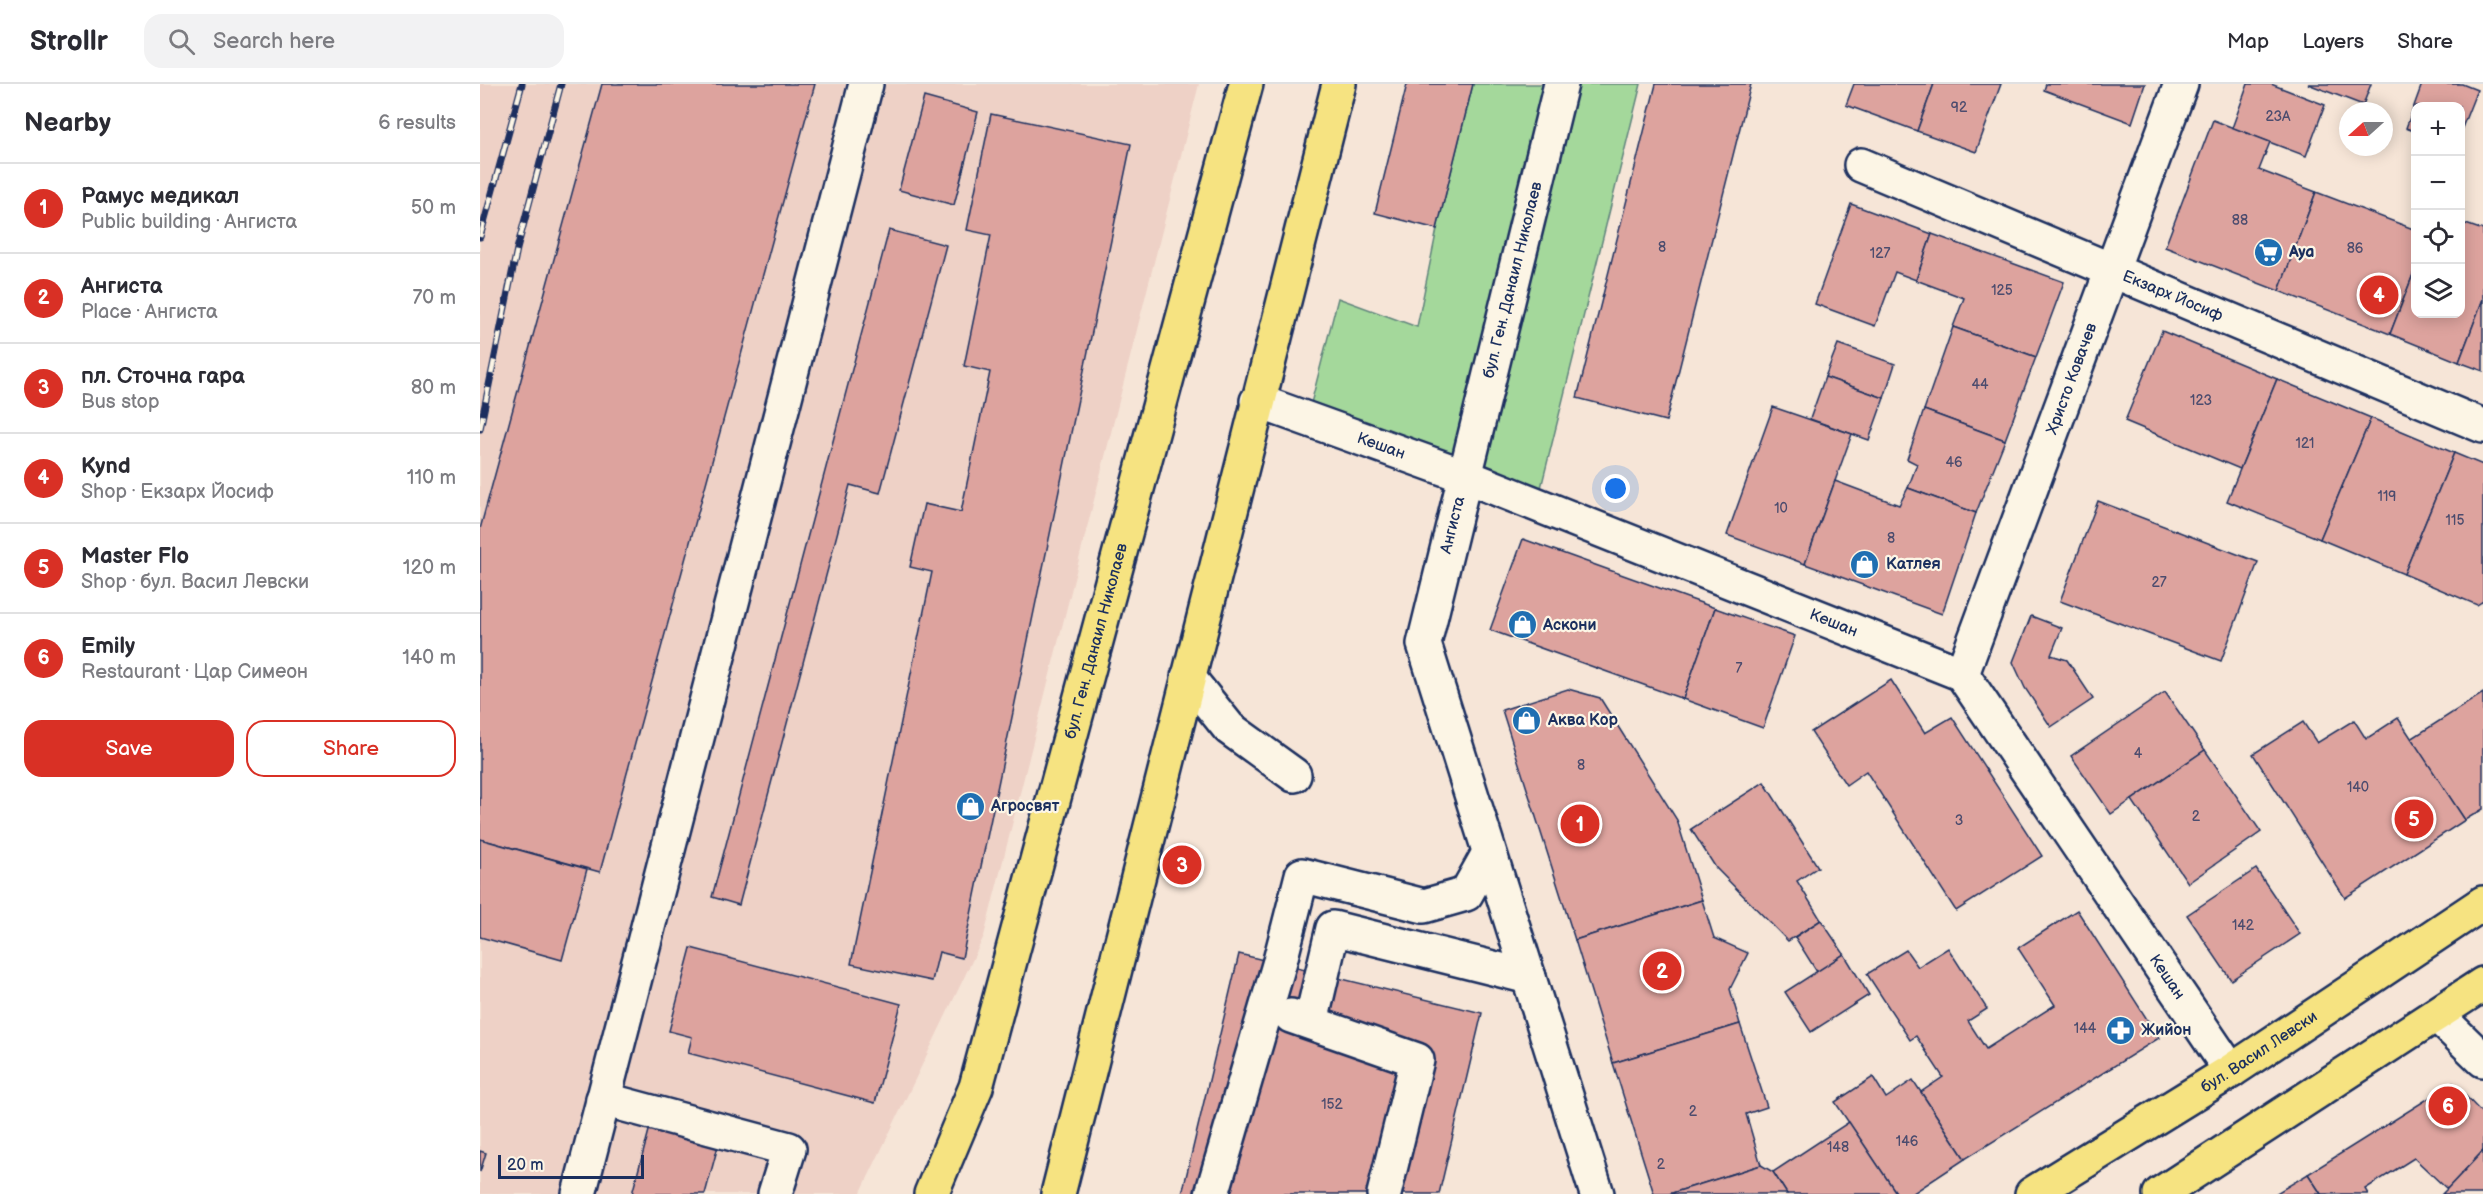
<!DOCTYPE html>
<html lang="en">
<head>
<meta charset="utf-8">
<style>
	body { margin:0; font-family:"Balsamiq Sans",sans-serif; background:#f2f2f3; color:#2b2b33 }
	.controls { position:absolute; right:18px; top:18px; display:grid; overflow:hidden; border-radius:12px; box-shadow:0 3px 15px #0003 }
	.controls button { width:54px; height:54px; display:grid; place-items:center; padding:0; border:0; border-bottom:2px solid #e1e1e2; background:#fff; color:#2b2b33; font:30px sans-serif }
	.compass { position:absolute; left:1859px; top:18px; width:54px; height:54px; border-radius:50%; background:#fff; box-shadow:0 3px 15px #0003; rotate:249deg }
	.scale { position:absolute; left:18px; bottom:15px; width:146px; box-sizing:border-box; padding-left:6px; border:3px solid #1b2f5e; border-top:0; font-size:16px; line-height:21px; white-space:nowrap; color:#1b2f5e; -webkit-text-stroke:4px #fcf5e5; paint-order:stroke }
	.you { position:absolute; left:1136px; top:405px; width:21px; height:21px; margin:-15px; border:4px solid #fff; border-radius:50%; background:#1a73e8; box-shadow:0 0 0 9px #1a73e833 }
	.badge { display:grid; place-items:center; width:39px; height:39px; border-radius:50%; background:#d93025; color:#fff; font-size:20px; font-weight:700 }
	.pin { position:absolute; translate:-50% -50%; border:3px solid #fff; box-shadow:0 2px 6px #0006 }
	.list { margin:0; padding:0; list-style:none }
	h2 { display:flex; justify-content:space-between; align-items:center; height:78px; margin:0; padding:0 24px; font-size:26px }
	h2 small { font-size:20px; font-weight:400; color:#7c7c81 }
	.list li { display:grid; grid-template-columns:39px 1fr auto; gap:18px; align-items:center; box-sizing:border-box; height:90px; padding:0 24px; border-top:2px solid #e1e1e2 }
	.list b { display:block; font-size:22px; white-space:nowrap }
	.list p { margin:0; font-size:20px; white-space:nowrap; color:#7c7c81 }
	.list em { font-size:20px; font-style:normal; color:#7c7c81 }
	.actions { display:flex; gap:12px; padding:18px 24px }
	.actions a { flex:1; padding:14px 0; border:2px solid #d93025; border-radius:18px; text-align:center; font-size:21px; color:#d93025 }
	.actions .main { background:#d93025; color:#fff }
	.icon { flex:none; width:33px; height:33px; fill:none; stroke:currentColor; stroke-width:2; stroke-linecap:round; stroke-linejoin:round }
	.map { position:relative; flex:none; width:2003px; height:1110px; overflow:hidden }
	header { display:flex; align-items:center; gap:36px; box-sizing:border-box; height:84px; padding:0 30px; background:#fff; border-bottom:2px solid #e1e1e2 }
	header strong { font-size:28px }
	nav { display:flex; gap:33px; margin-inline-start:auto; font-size:21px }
	.search { width:420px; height:54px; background:#f2f2f3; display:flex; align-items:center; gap:15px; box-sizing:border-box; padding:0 21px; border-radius:18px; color:#7c7c81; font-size:22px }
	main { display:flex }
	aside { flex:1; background:#fff }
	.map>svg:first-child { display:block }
	.built { fill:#eed1c6 }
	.green { fill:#a4d89b; stroke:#60847c; stroke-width:1.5 }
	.building { fill:#dda39e; stroke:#1b2f5e; stroke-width:1.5 }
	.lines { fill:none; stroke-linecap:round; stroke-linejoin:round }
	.minor-casing { stroke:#1b2f5e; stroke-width:38 }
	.major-casing { stroke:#1b2f5e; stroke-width:38 }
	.minor { stroke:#fcf5e5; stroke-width:33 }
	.major { stroke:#f6e381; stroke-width:33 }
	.rail-casing { stroke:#1b2f5e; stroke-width:7 }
	.rail { stroke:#fcf5e5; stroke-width:4.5; stroke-dasharray:14; stroke-linecap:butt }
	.labels { text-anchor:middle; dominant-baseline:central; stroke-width:4.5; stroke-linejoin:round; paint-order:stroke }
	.number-label { font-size:14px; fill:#4c4c6e }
	.poi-label { font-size:16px; font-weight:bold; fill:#1b2f5e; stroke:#fcf5e5; text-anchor:start }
	.street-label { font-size:16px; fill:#1b2f5e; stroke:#fcf5e5 }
</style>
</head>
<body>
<header>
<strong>Strollr</strong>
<div class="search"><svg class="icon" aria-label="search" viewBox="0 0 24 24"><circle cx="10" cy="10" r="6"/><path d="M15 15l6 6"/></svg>Search here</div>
<nav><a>Map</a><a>Layers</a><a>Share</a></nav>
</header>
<main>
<aside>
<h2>Nearby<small>6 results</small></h2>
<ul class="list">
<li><span class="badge">1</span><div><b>Рамус медикал</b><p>Public building · Ангиста</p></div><em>50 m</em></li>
<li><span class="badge">2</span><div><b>Ангиста</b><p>Place · Ангиста</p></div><em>70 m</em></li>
<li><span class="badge">3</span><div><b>пл. Сточна гара</b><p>Bus stop</p></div><em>80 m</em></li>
<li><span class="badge">4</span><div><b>Kynd</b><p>Shop · Екзарх Йосиф</p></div><em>110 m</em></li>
<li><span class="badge">5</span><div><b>Master Flo</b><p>Shop · бул. Васил Левски</p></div><em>120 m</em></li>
<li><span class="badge">6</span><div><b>Emily</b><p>Restaurant · Цар Симеон</p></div><em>140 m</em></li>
</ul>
<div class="actions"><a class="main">Save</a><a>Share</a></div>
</aside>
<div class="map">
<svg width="2003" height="1110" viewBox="0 0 2003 1110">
	<rect width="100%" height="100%" fill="#f6e5d7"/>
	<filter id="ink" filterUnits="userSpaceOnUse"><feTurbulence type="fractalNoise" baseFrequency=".0167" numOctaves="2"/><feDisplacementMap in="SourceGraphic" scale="12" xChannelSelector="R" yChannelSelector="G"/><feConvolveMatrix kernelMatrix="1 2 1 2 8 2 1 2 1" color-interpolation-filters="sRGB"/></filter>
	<g filter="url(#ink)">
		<path class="built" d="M0,0h719l-215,852 -124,258h-380z"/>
		<path class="green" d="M993,0h168l-104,420 -230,-85 31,-121 79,29 20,-98z"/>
		<g class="building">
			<path d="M122,0h213l-215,788 -120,-33v-310z"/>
			<path d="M927,0h66l-36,145 -62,-16z"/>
			<path d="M1176,0h95l-85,337 -89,-23z"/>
			<path d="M1374,0h80l-17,47 -71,-26z"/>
			<path d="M1454,0h67l-25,68 -59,-21z"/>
			<path d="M1566,0h99l-13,39 -88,-33z"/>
			<path d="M1768,0h23l54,21 -19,51 -74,-28z"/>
			<path d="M1828,0h63l-8,21z"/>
			<path d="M1942,0h40l15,6 -17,43v-27h-44v26l-10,-4z"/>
			<path d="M444,13l54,15 -24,93 -55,-15z"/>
			<path d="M511,30l140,30 -169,814 -23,-6 -7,29 -81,-17 81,-392 -22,-5 14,-63 37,8 29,-140 -26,-6 27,-131 -24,-5z"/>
			<path d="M1733,36l57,22 -11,28 57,22 -37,99 -114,-44z"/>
			<path d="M1836,108l100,38v37l-26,67 -111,-43z"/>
			<path d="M1371,120l81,30 -16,46 -21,-8 -20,54 -60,-22z"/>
			<path d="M1980,138l23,8v69l-24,63 -69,-28 26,-67v47h44z"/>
			<path d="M409,146l57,15 -66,248 -30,-8 -111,420 -27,-8z"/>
			<path d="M1452,150l132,48 -28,75 -83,-30 11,-29 -48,-18z"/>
			<path d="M2003,215v72l-24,-9z"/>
			<path d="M1473,243l83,30 -31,83 -81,-30z"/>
			<path d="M1682,247l115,48 -37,90 -115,-48z"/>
			<path d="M1358,260l57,20 -11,34 -59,-21z"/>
			<path d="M1345,293l59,21 -15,42 -59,-21z"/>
			<path d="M1797,295l94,39 -51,121 -93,-38z"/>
			<path d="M1293,323l79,27 -47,130 -78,-29z"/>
			<path d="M1444,326l81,30 -29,73 -68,-25 9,-24 -10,-5z"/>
			<path d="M1891,334l83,35 -50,121 -84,-35z"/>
			<path d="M1974,369l29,12v136l-6,4 -73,-31z"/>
			<path d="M1355,397l64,24 9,-17 68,25 -34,101 -137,-50z"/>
			<path d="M1618,417l160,61 -37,99 -161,-60z"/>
			<path d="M1043,455l192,69 -32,91 -193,-69z"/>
			<path d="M1235,524l80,28 -32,92 -80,-29z"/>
			<path d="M1551,532l31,12 -11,27 16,5 26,39 -42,28 -26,-39 -12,-26z"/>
			<path d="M1411,596l34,53 27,-16 90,139 -86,55 -90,-140 -20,14 -35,-53z"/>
			<path d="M1088,605l32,9 77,122 25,80 -127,40 -73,-230z"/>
			<path d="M1685,608l40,58 -94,64 -40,-58z"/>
			<path d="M2003,609v116l-18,11 -54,-81z"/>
			<path d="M1918,634l67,102 -120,78 -92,-144 50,-32 14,21 37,-23 12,19z"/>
			<path d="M1725,666l56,82 -73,51 -56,-83z"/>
			<path d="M1284,698l54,85 -21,14 24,39 -33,21 -72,-73 -25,-39z"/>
			<path d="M0,755l107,30 -25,91 -82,-23z"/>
			<path d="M1776,785l44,65 -69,46 -44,-65z"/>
			<path d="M1222,816l12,38 34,15 -18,36 10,35 -127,39 -38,-123z"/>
			<path d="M1597,826l82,128 -194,121 -44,-67 22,-15 -27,-41 -6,4 -43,-66 39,-24 12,17 30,-19 39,61 -19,12 18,28 69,-44 -37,-57z"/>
			<path d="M1341,836l23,34 -27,18 -22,-35z"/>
			<path d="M211,864l210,56 -26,99 -187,-50 4,-16 -23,-6z"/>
			<path d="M759,870l243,59 -43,181h-257z"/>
			<path d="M1364,870l25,41 -58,37 -26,-40z"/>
			<path d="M1260,940l27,83 -21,7 15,51 -92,29h-15l-41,-131z"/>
			<path d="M1393,993l13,21 27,-18 52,79 -53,35h-15l-62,-92z"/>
			<path d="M1973,999l30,31v37l-36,38 -33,-31 -49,31 3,5h-47l-13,-20z"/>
			<path d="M1369,1038l48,72h-110l-14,-22z"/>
			<path d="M170,1043l68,19 -13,48h-73z"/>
			<path d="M0,1067l6,2 -6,19z"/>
			<path d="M2003,1067v43h-41l5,-5z"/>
			<path d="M1281,1081l12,7 14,22h-118z"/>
			<path d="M1828,1090l13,20h-46z"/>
		</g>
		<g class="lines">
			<defs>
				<g id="minor">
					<path d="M1081,0l-137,560 173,550"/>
					<path id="s1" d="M1381,81l622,261"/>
					<path id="s2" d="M777,317l208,75 497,198 269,397"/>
					<path id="s3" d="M1482,590l219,-590"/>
					<path d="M708,593l41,51 65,47"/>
					<path d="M1957,931l46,45"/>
					<path d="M811,932l126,44 -33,134"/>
					<path d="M831,938l22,-94 196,49"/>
					<path d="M123,1015l186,50 -14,45"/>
					<path d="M99,1110l287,-1110"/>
					<path d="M732,1110l68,-233 22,-86 122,31 42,-12 23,-41"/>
				</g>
				<g id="major">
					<path id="s4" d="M451,1110l45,-107 270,-1003"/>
					<path d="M578,1110l281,-1110"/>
					<path id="s5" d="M1552,1110l199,-123 252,-168"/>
					<path d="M1680,1110l323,-210"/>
				</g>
			</defs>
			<use href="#minor" class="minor-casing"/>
			<use href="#major" class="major-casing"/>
			<use href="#minor" class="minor"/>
			<use href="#major" class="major"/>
			<defs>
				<g id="rail">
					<path d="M0,153l42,-153"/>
					<path d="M0,345l37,-180 44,-165"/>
				</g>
			</defs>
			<use href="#rail" class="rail-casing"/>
			<use href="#rail" class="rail"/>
		</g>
	</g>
	<defs>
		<symbol id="supermarket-disc" viewBox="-11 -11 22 22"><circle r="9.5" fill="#1f6fb2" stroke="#fcf5e5"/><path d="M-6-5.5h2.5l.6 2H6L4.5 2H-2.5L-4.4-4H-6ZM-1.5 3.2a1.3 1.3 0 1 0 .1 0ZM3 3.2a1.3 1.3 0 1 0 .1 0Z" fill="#fff"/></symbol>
		<symbol id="shop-disc" viewBox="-11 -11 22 22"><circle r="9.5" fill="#1f6fb2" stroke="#fcf5e5"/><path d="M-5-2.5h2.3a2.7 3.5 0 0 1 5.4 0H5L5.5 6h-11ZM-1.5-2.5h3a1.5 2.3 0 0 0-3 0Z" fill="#fff"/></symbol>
		<symbol id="pharmacy-disc" viewBox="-11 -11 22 22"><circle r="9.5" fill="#1f6fb2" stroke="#fcf5e5"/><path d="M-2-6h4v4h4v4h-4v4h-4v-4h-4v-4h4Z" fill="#fff"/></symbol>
	</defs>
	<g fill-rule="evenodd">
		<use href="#supermarket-disc" x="1772" y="152" width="33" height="33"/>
		<use href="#shop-disc" x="1368" y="464" width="33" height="33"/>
		<use href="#shop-disc" x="1026" y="524" width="33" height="33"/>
		<use href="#shop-disc" x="1030" y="620" width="33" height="33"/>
		<use href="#shop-disc" x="474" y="706" width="33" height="33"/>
		<use href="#pharmacy-disc" x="1624" y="930" width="33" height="33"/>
	</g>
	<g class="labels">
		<g class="number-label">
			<text x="1479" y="23">92</text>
			<text x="1798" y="32">23А</text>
			<text x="1760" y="136">88</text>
			<text x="1182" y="163">8</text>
			<text x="1875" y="164">86</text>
			<text x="1400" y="169">127</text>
			<text x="1522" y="206">125</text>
			<text x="1500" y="300">44</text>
			<text x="1721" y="316">123</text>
			<text x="1825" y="359">121</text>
			<text x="1474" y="378">46</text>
			<text x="1907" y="412">119</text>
			<text x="1301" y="424">10</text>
			<text x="1975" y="436">115</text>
			<text x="1411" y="454">8</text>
			<text x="1679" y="498">27</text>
			<text x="1259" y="584">7</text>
			<text x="1658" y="669">4</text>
			<text x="1101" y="681">8</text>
			<text x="1878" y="703">140</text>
			<text x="1716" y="732">2</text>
			<text x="1479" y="736">3</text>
			<text x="1763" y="841">142</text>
			<text x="1605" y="944">144</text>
			<text x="852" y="1020">152</text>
			<text x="1213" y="1027">2</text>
			<text x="1427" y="1057">146</text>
			<text x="1358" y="1063">148</text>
			<text x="1181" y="1080">2</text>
		</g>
		<g class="poi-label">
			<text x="1809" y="168">Aya</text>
			<text x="1406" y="480">Катлея</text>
			<text x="1063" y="541">Аскони</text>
			<text x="1068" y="636">Аква Кор</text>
			<text x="511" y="722">Агросвят</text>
			<text x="1661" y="946">Жийон</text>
		</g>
		<g class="street-label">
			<text transform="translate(1033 196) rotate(-76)">бул. Ген. Данаил Николаев</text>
			<text stroke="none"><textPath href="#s1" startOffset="338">Екзарх Йосиф</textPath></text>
			<text stroke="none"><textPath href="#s3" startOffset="315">Христо Ковачев</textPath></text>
			<text stroke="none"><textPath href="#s2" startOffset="132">Кешан</textPath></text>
			<text transform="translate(973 441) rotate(-76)">Ангиста</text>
			<text stroke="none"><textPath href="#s2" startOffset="618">Кешан</textPath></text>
			<text stroke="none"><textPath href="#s4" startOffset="578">бул. Ген. Данаил Николаев</textPath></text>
			<text stroke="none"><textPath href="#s2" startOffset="1122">Кешан</textPath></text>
			<text stroke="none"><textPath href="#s5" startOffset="268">бул. Васил Левски</textPath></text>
		</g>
	</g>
</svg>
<div class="controls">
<button>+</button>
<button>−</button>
<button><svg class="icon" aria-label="locate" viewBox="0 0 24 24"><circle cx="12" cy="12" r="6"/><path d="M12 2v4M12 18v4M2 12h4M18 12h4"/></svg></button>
<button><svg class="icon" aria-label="layers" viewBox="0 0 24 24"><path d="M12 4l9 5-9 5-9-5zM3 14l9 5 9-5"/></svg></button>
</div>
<svg class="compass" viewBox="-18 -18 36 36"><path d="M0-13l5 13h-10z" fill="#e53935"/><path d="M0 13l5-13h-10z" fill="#7c7c81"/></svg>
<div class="scale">20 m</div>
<div class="you"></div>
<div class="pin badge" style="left:1100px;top:740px">1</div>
<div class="pin badge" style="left:1182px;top:887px">2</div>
<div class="pin badge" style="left:702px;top:781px">3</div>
<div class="pin badge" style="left:1899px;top:211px">4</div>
<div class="pin badge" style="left:1934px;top:735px">5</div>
<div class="pin badge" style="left:1968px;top:1022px">6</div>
</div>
</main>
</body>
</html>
